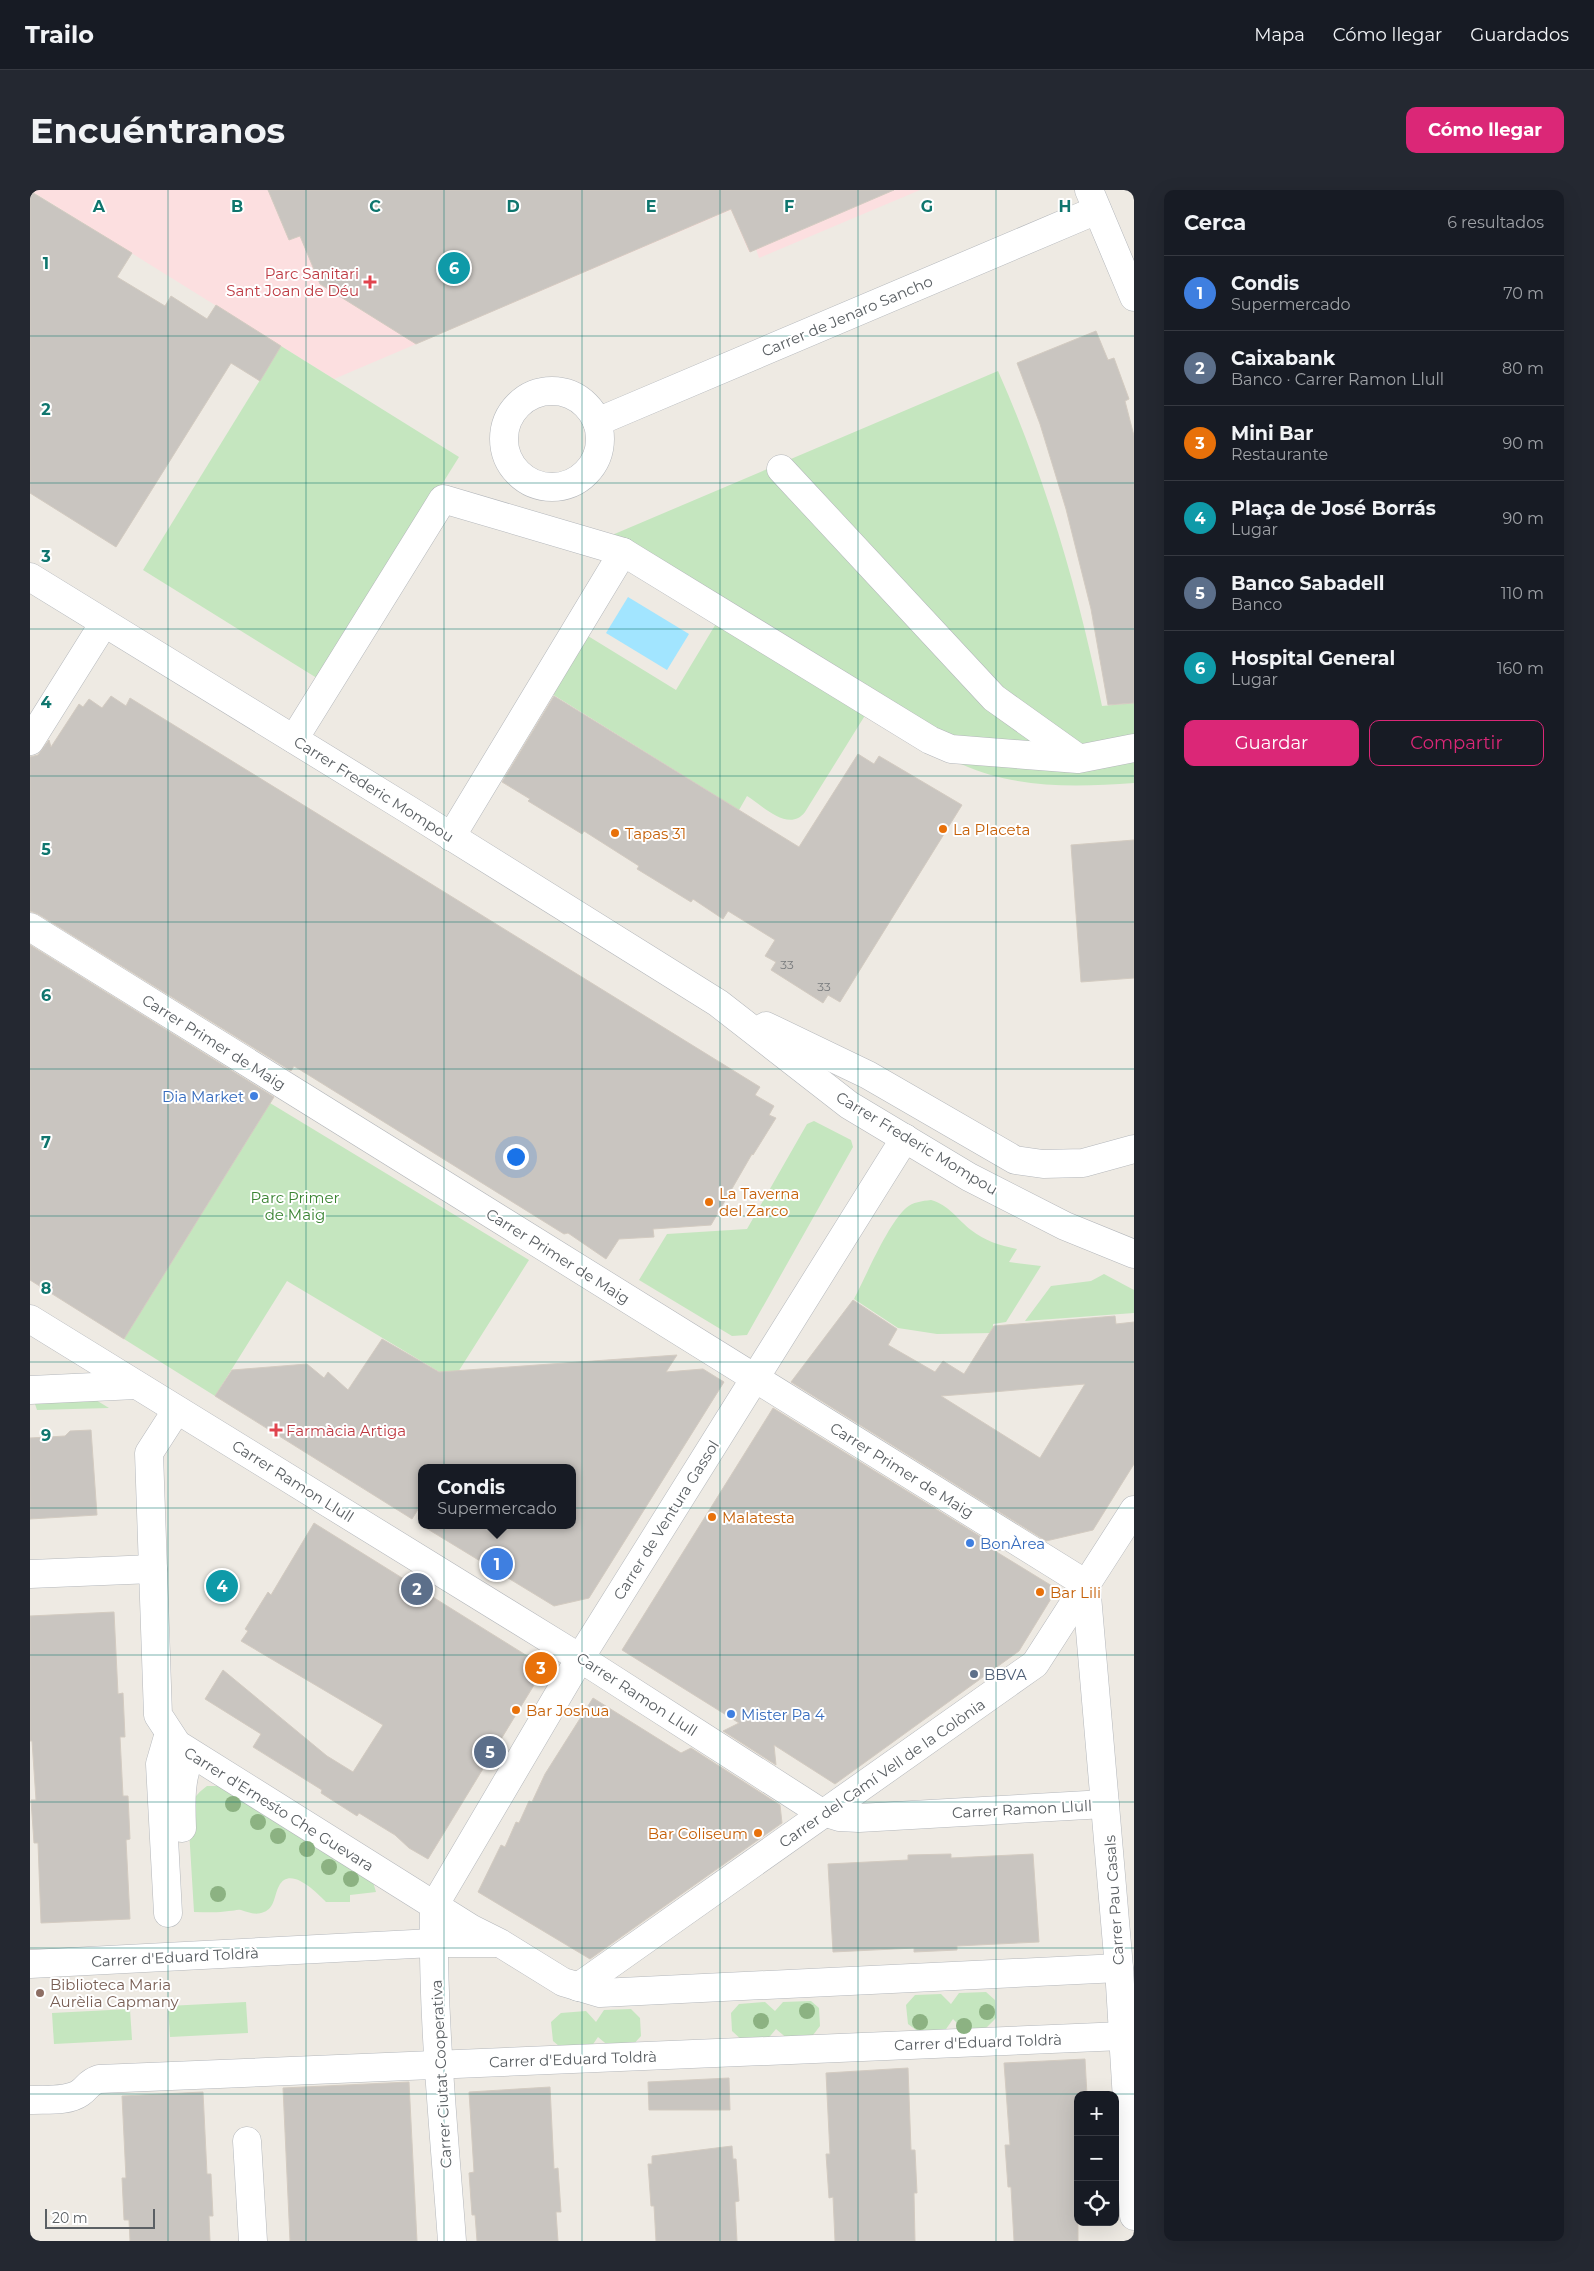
<!DOCTYPE html>
<html lang="es">
<head>
<meta charset="utf-8">
<style>
	body { margin:0; font-family:Montserrat,sans-serif; background:#242831; color:#f1f3f6 }
	.controls { position:absolute; right:15px; bottom:15px; display:grid; overflow:hidden; border-radius:10px; box-shadow:0 5px 20px #0002 }
	.controls button { width:45px; height:45px; display:grid; place-items:center; padding:0; border:0; border-bottom:1px solid #363941; background:#171b24; color:#f1f3f6; font:25px sans-serif }
	.scale { position:absolute; left:15px; bottom:12px; width:110px; box-sizing:border-box; padding-left:5px; border:2px solid #5b6064; border-top:0; font-size:14px; line-height:18px; white-space:nowrap; color:#5b6064; -webkit-text-stroke:4px #fff; paint-order:stroke }
	.you { position:absolute; left:485px; top:966px; width:18px; height:18px; margin:-12px; border:4px solid #fff; border-radius:50%; background:#1a73e8; box-shadow:0 0 0 8px #1a73e833 }
	.badge { display:grid; place-items:center; width:32px; height:32px; border-radius:50%; background:#db2777; color:#fff; font-size:16px; font-weight:700 }
	.pin { position:absolute; translate:-50% -50%; border:2px solid #fff; box-shadow:0 1px 5px #0006 }
	.popup { position:absolute; left:388px; top:1274px; width:158px; height:65px; box-sizing:border-box; display:grid; place-content:center; border-radius:10px; background:#171b24; filter:drop-shadow(0 1px 4px #0005); font-size:16px; white-space:nowrap; color:#9ea1a6 }
	.popup b { font-size:19px; color:#f1f3f6 }
	.popup::after { content:''; position:absolute; left:50%; top:100%; margin-left:-10px; border:10px solid transparent; border-top-color:#171b24 }
	.list { margin:0; padding:0; list-style:none }
	h2 { display:flex; justify-content:space-between; align-items:center; height:65px; margin:0; padding:0 20px; font-size:21px }
	h2 small { font-size:16px; font-weight:400; color:#9ea1a6 }
	.list li { display:grid; grid-template-columns:32px 1fr auto; gap:15px; align-items:center; box-sizing:border-box; height:75px; padding:0 20px; border-top:1px solid #363941 }
	.list b { display:block; font-size:19px; white-space:nowrap }
	.list p { margin:0; font-size:16px; white-space:nowrap; color:#9ea1a6 }
	.list em { font-size:16px; font-style:normal; color:#9ea1a6 }
	.actions { display:flex; gap:10px; padding:15px 20px }
	.actions a { flex:1; padding:11px 0; border:1px solid #db2777; border-radius:10px; text-align:center; font-size:18px; color:#db2777 }
	.actions .main { background:#db2777; color:#fff }
	.icon { flex:none; width:28px; height:28px; fill:none; stroke:currentColor; stroke-width:2; stroke-linecap:round; stroke-linejoin:round }
	.map { position:relative; flex:none; width:1104px; height:2051px; overflow:hidden; border-radius:10px }
	header { display:flex; align-items:center; gap:30px; box-sizing:border-box; height:70px; padding:0 25px; background:#171b24; border-bottom:1px solid #363941 }
	header strong { font-size:24px }
	nav { display:flex; gap:28px; margin-inline-start:auto; font-size:18px }
	.intro { display:flex; align-items:center; justify-content:space-between; box-sizing:border-box; height:120px; padding:0 30px }
	h1 { margin:0; font-size:35px }
	.button { padding:12px 22px; border-radius:10px; background:#db2777; color:#fff; font-size:18px; font-weight:700 }
	main { display:flex; gap:30px; padding:0 30px }
	aside { flex:1; background:#171b24; border-radius:10px; box-shadow:0 5px 20px #0002 }
	.map>svg:first-child { display:block }
	.medical { fill:#fcdfe0 }
	.green { fill:#c5e6bf }
	.water { fill:#a2e5ff }
	.building { fill:#c9c5c0; stroke:#d3cbc1; fill-rule:evenodd }
	.lines { fill:none; stroke-linecap:round; stroke-linejoin:round }
	.minor-casing { stroke:#b4b7bb; stroke-width:29 }
	.minor { stroke:#fff; stroke-width:28 }
	.tree { fill:#8cb282 }
	.grid { fill:none; stroke:#0f766e; stroke-width:1; stroke-opacity:0.55 }
	.health-dot { fill:#e0444e; stroke:#fff; stroke-width:2 }
	.food-dot { fill:#e8710a; stroke:#fff; stroke-width:2 }
	.shop-dot { fill:#3f7fe0; stroke:#fff; stroke-width:2 }
	.service-dot { fill:#5c6f8a; stroke:#fff; stroke-width:2 }
	.education-dot { fill:#8d6e63; stroke:#fff; stroke-width:2 }
	.labels { text-anchor:middle; dominant-baseline:central; stroke-width:4; stroke-linejoin:round; paint-order:stroke }
	.number-label { font-size:12px; fill:#76797b }
	.health-label { font-size:15px; fill:#be3a42; stroke:#fff; text-anchor:end }
	.street-label { font-size:15px; fill:#5b6064; stroke:#fff }
	.food-label { font-size:15px; fill:#c56008; stroke:#fff; text-anchor:start }
	.shop-label { font-size:15px; fill:#366cbe; stroke:#fff; text-anchor:start }
	.park-label { font-size:15px; fill:#3b8433; stroke:#fff }
	.service-label { font-size:15px; fill:#4e5e75; stroke:#fff; text-anchor:start }
	.education-label { font-size:15px; fill:#785e54; stroke:#fff; text-anchor:start }
	.grid-label { font-size:16px; text-anchor:middle; font-weight:bold; fill:#0f766e; stroke:#fff; stroke-width:4; stroke-linejoin:round; paint-order:stroke }
</style>
</head>
<body>
<header>
<strong>Trailo</strong>
<nav><a>Mapa</a><a>Cómo llegar</a><a>Guardados</a></nav>
</header>
<div class="intro"><h1>Encuéntranos</h1><a class="button">Cómo llegar</a></div>
<main>
<div class="map">
<svg width="1104" height="2051" viewBox="0 0 1104 2051">
	<rect width="100%" height="100%" fill="#eeeae3"/>
	<path class="medical" d="M0,0h890l-161,68 -3,-9 -7,3 -18,-42 -397,169z"/>
	<g class="green">
		<path d="M251,156l178,111 -139,223 -177,-110z"/>
		<path d="M968,181c48,108 80,219 104,335l32,-3v80c-59,4 -118,6 -173,-19 -32,-15 -62,-36 -92,-55l-64,103c-16,21 -42,-6 -58,-16l-8,14 -187,-116 36,-58 88,54 44,-73 -122,-76z"/>
		<path d="M240,913l259,157 -76,120 -166,-99 -72,115 -91,-57z"/>
		<path d="M784,931l37,19 2,7 -106,188 -15,1 -93,-56 28,-46 80,-5 60,-105z"/>
		<path d="M901,1010c18,5 26,19 40,30 14,11 28,15 46,19l-8,13 32,4 -35,56 -13,2v9l-56,1 -39,-6 -44,-29c12,-23 34,-75 52,-91 7,-6 16,-7 25,-8z"/>
		<path d="M1074,1084l30,16v23l-109,8 26,-35 40,-5z"/>
		<path d="M51,1201l28,17 -72,2 -5,-15z"/>
		<path d="M177,1596h12l154,96 3,10 -26,3v7h-24c-9,-9 -36,-37 -47,-16 -5,9 -4,22 -15,26 -9,4 -16,0 -23,-2 -4,-1 -7,1 -12,1 -11,2 -23,1 -35,1l-6,-99c4,-13 8,-19 19,-27z"/>
		<path d="M956,1802l9,8 1,18 -12,12 -19,1 -12,-12 -9,13 -24,1 -12,-9 -2,-19 9,-10 26,-1 10,10 8,-11z"/>
		<path d="M781,1811l8,7 1,18 -10,13 -21,1 -13,-11 -10,12 -22,1 -12,-11 -1,-18 8,-9 26,-2 10,9 8,-9z"/>
		<path d="M216,1812l2,31 -78,4 -2,-31z"/>
		<path d="M100,1819l2,31 -78,4 -2,-31z"/>
		<path d="M601,1819l9,9 1,18 -11,12h-19l-13,-11 -9,13 -24,1 -12,-10 -2,-19 10,-9 25,-2 10,11 8,-12z"/>
	</g>
	<path class="water" d="M598,407l61,37 -22,36 -61,-37z"/>
	<g class="building">
		<path d="M238,0h626l-144,62 -19,-43 -315,135 -96,-60 -20,-48 -11,4z"/>
		<path d="M0,1l102,62 -15,24 48,29 6,-10 36,23 9,-14 65,41 -21,35 -29,-18 -115,184 -86,-54z"/>
		<path d="M1066,141l12,29 6,-2 15,41 -4,2 9,35v267l-26,2 -17,-96 -25,-100 -26,-85 -23,-61z"/>
		<path d="M81,506l15,10 4,-8 630,389 -5,8 19,11 -5,9 7,3 -23,37 -1,-1 -41,71 -58,4 1,8 -35,2 -13,20 -38,-26 -4,1 -270,-168 -3,5 -253,-157 -8,-3v-154l8,-2 11,-15 2,7 28,-43 4,3 6,-8 13,9z"/>
		<path d="M524,506l245,151 59,-93 16,10 5,-8 83,49 -122,197 -12,-7 -5,8 -52,-33 5,-8 -11,-6 10,-16 -47,-29 -5,8 -30,-20 -2,3 -54,-33 2,-3 -55,-35 -2,3 -54,-33 2,-2 -28,-17z"/>
		<path d="M1104,650v138l-53,4 -10,-137z"/>
		<path d="M0,755l244,152 -150,242 -94,-59z"/>
		<path d="M823,1110l44,29 -9,16 47,27 8,-11 21,13 30,-48 121,-10 1,8 18,-2v142l-41,66 -47,11 -255,-159zM1055,1194l-45,74 -99,-62 52,-4z"/>
		<path d="M352,1149l57,33 238,-17 -11,17 37,-3 21,13 -135,216 -35,8 -133,-81h151v-57h-150v35l-10,16 -197,-123 17,-26 75,-6 17,14 4,-6 20,18z"/>
		<path d="M743,1218l229,142 -7,1 62,38 -38,62 -184,133 -61,-39 2,20 -53,-34 16,-8 -117,-73z"/>
		<path d="M61,1240l6,85 -67,4v-81l35,-2 5,-5z"/>
		<path d="M284,1333l231,144 -117,192 -19,-11 -14,-13 -36,-22 -2,3 -36,-23 1,-3 -69,-43 8,-13 -56,-35 18,-29 104,86 26,16 30,-47 -142,-84 7,-10 -3,-2 23,-37 3,3z"/>
		<path d="M84,1422l4,82 5,-1 2,44h-5l3,59h5l2,43 -4,1 4,79 -89,4 -3,-80h-4l-3,-43h5l-4,-59h-2v-125z"/>
		<path d="M563,1508l88,55 10,-5 89,57 2,18 -192,136 -112,-67 23,-47 4,2 11,-25 3,1 10,-22 3,1 13,-28z"/>
		<path d="M921,1664v4l82,-4 6,88 -82,4v4l-43,2v-4l-81,4 -5,-88 80,-4v-5z"/>
		<path d="M1055,1869l2,36h-9v146h-64l-3,-54h-3l-3,-42h5l-6,-82z"/>
		<path d="M878,1878l3,82h4l2,43h-3l1,48h-80l-2,-44 -4,1 -3,-44h4l-4,-81z"/>
		<path d="M699,1888l1,32h-81l-1,-28z"/>
		<path d="M379,1892l8,159h-127l-7,-153z"/>
		<path d="M520,1897l4,82 4,-1 3,44h-5l2,29h-81l-2,-26h-3l-3,-42 5,-1 -5,-80z"/>
		<path d="M173,1902l4,82h4l2,42h-4l1,25h-80l-1,-21h-5l-2,-42h4l-4,-82z"/>
		<path d="M702,1956l1,13h3l3,42 -4,1 2,39h-81l-2,-35h-3l-3,-42h4v-8z"/>
	</g>
	<g class="lines">
		<defs>
			<g id="minor">
				<path d="M1059,0l45,107"/>
				<circle cx="522" cy="249" r="48"/>
				<path d="M567,232l500,-212"/>
				<path d="M751,279l213,229 84,60"/>
				<path d="M0,387l379,233 309,193 131,102 120,72 96,49 69,28"/>
				<path d="M264,549l149,-240 180,53"/>
				<path d="M0,551l74,-118"/>
				<path d="M421,647l172,-285 307,188 21,9 127,10 56,-11"/>
				<path d="M0,737l1056,657"/>
				<path d="M736,836l102,49 147,85 28,4 40,-1 51,-14"/>
				<path d="M0,1129l550,339 237,152 22,7 20,1 246,-14"/>
				<path d="M0,1200l106,-5"/>
				<path d="M146,1221l-27,42 9,262 19,29 295,185 28,14 63,39 37,11 519,-25"/>
				<path d="M0,1384l123,-5"/>
				<path d="M1056,1394l33,384 15,248"/>
				<path d="M152,1638c-1,-26 -2,-50 9,-74"/>
				<path d="M138,1723l-8,-149 9,-31"/>
				<path d="M0,1774l403,-21h63"/>
				<path d="M548,1797l457,-323 99,-154"/>
				<path d="M0,1910c16,-1 37,2 50,-7 9,-6 7,-10 19,-14l1024,-43"/>
				<path d="M217,1951l6,100"/>
				<path d="M422,2051c-8,-111 -20,-223 -18,-335l146,-248 325,-520"/>
			</g>
		</defs>
		<use href="#minor" class="minor-casing"/>
		<use href="#minor" class="minor"/>
	</g>
	<g class="tree">
		<circle cx="203" cy="1614" r="8"/>
		<circle cx="228" cy="1632" r="8"/>
		<circle cx="248" cy="1646" r="8"/>
		<circle cx="277" cy="1659" r="8"/>
		<circle cx="299" cy="1677" r="8"/>
		<circle cx="321" cy="1689" r="8"/>
		<circle cx="188" cy="1704" r="8"/>
		<circle cx="777" cy="1821" r="8"/>
		<circle cx="957" cy="1822" r="8"/>
		<circle cx="731" cy="1831" r="8"/>
		<circle cx="890" cy="1832" r="8"/>
		<circle cx="934" cy="1836" r="8"/>
	</g>
	<path class="grid" d="M138,0v2051M276,0v2051M414,0v2051M552,0v2051M690,0v2051M828,0v2051M966,0v2051M0,146h1104M0,293h1104M0,439h1104M0,586h1104M0,732h1104M0,879h1104M0,1026h1104M0,1172h1104M0,1318h1104M0,1465h1104M0,1612h1104M0,1758h1104M0,1904h1104"/>
	<g class="health-dot">
		<path d="M337.5 84.5h5v5h5v5h-5v5h-5v-5h-5v-5h5z"/>
		<path d="M243.5 1232.5h5v5h5v5h-5v5h-5v-5h-5v-5h5z"/>
	</g>
	<g class="food-dot">
		<circle cx="913" cy="639" r="5"/>
		<circle cx="585" cy="643" r="5"/>
		<circle cx="679" cy="1012" r="5"/>
		<circle cx="682" cy="1327" r="5"/>
		<circle cx="1010" cy="1402" r="5"/>
		<circle cx="486" cy="1520" r="5"/>
		<circle cx="728" cy="1643" r="5"/>
	</g>
	<g class="shop-dot">
		<circle cx="224" cy="906" r="5"/>
		<circle cx="940" cy="1353" r="5"/>
		<circle cx="701" cy="1524" r="5"/>
	</g>
	<circle class="service-dot" cx="944" cy="1484" r="5"/>
	<circle class="education-dot" cx="10" cy="1803" r="5"/>
	<g class="labels">
		<g class="number-label">
			<text x="757" y="774">33</text>
			<text x="794" y="796">33</text>
		</g>
		<g class="health-label">
			<text x="329" y="83">Parc Sanitari<tspan x="329" dy="17">Sant Joan de Déu</tspan></text>
			<text x="256" y="1240" text-anchor="start">Farmàcia Artiga</text>
		</g>
		<g class="street-label">
			<text transform="translate(817 126) rotate(-23)">Carrer de Jenaro Sancho</text>
			<text transform="translate(344 599) rotate(32)">Carrer Frederic Mompou</text>
			<text transform="translate(184 852) rotate(32)">Carrer Primer de Maig</text>
			<text transform="translate(887 953) rotate(31)">Carrer Frederic Mompou</text>
			<text transform="translate(528 1066) rotate(32)">Carrer Primer de Maig</text>
			<text transform="translate(872 1280) rotate(32)">Carrer Primer de Maig</text>
			<text transform="translate(263 1291) rotate(32)">Carrer Ramon Llull</text>
			<text transform="translate(636 1330) rotate(-58)">Carrer de Ventura Gassol</text>
			<text transform="translate(607 1504) rotate(33)">Carrer Ramon Llull</text>
			<text transform="translate(852 1583) rotate(-35)">Carrer del Camí Vell de la Colònia</text>
			<text transform="translate(249 1619) rotate(32)">Carrer d'Ernesto Che Guevara</text>
			<text transform="translate(992 1619) rotate(-3)">Carrer Ramon Llull</text>
			<text transform="translate(1084 1710) rotate(-94)">Carrer Pau Casals</text>
			<text transform="translate(145 1767) rotate(-3)">Carrer d'Eduard Toldrà</text>
			<text transform="translate(948 1852) rotate(-2)">Carrer d'Eduard Toldrà</text>
			<text transform="translate(543 1869) rotate(-2)">Carrer d'Eduard Toldrà</text>
			<text transform="translate(411 1884) rotate(-93)">Carrer Ciutat Cooperativa</text>
		</g>
		<g class="food-label">
			<text x="923" y="639">La Placeta</text>
			<text x="595" y="643">Tapas 31</text>
			<text x="689" y="1003">La Taverna<tspan x="689" dy="17">del Zarco</tspan></text>
			<text x="692" y="1327">Malatesta</text>
			<text x="1020" y="1402">Bar Lili</text>
			<text x="496" y="1520">Bar Joshua</text>
			<text x="718" y="1643" text-anchor="end">Bar Coliseum</text>
		</g>
		<g class="shop-label">
			<text x="214" y="906" text-anchor="end">Dia Market</text>
			<text x="950" y="1353">BonÀrea</text>
			<text x="711" y="1524">Mister Pa 4</text>
		</g>
		<g class="park-label">
			<text x="265" y="1007">Parc Primer<tspan x="265" dy="17">de Maig</tspan></text>
		</g>
		<g class="service-label">
			<text x="954" y="1484">BBVA</text>
		</g>
		<g class="education-label">
			<text x="20" y="1794">Biblioteca Maria<tspan x="20" dy="17">Aurèlia Capmany</tspan></text>
		</g>
	</g>
	<g class="grid-label">
		<text x="69" y="22">A</text>
		<text x="207" y="22">B</text>
		<text x="345" y="22">C</text>
		<text x="483" y="22">D</text>
		<text x="621" y="22">E</text>
		<text x="759" y="22">F</text>
		<text x="897" y="22">G</text>
		<text x="1035" y="22">H</text>
		<text x="16" y="79">1</text>
		<text x="16" y="225">2</text>
		<text x="16" y="372">3</text>
		<text x="16" y="518">4</text>
		<text x="16" y="665">5</text>
		<text x="16" y="811">6</text>
		<text x="16" y="958">7</text>
		<text x="16" y="1104">8</text>
		<text x="16" y="1251">9</text>
	</g>
</svg>
<div class="controls">
<button>+</button>
<button>−</button>
<button><svg class="icon" aria-label="locate" viewBox="0 0 24 24"><circle cx="12" cy="12" r="6"/><path d="M12 2v4M12 18v4M2 12h4M18 12h4"/></svg></button>
</div>
<div class="scale">20 m</div>
<div class="you"></div>
<div class="pin badge" style="left:467px;top:1374px;background:#3f7fe0">1</div>
<div class="popup"><b>Condis</b>Supermercado</div>
<div class="pin badge" style="left:387px;top:1399px;background:#5c6f8a">2</div>
<div class="pin badge" style="left:511px;top:1478px;background:#e8710a">3</div>
<div class="pin badge" style="left:192px;top:1396px;background:#0f9aa8">4</div>
<div class="pin badge" style="left:460px;top:1562px;background:#5c6f8a">5</div>
<div class="pin badge" style="left:424px;top:78px;background:#0f9aa8">6</div>
</div>
<aside>
<h2>Cerca<small>6 resultados</small></h2>
<ul class="list">
<li><span class="badge" style="background:#3f7fe0">1</span><div><b>Condis</b><p>Supermercado</p></div><em>70 m</em></li>
<li><span class="badge" style="background:#5c6f8a">2</span><div><b>Caixabank</b><p>Banco · Carrer Ramon Llull</p></div><em>80 m</em></li>
<li><span class="badge" style="background:#e8710a">3</span><div><b>Mini Bar</b><p>Restaurante</p></div><em>90 m</em></li>
<li><span class="badge" style="background:#0f9aa8">4</span><div><b>Plaça de José Borrás</b><p>Lugar</p></div><em>90 m</em></li>
<li><span class="badge" style="background:#5c6f8a">5</span><div><b>Banco Sabadell</b><p>Banco</p></div><em>110 m</em></li>
<li><span class="badge" style="background:#0f9aa8">6</span><div><b>Hospital General</b><p>Lugar</p></div><em>160 m</em></li>
</ul>
<div class="actions"><a class="main">Guardar</a><a>Compartir</a></div>
</aside>
</main>
</body>
</html>
